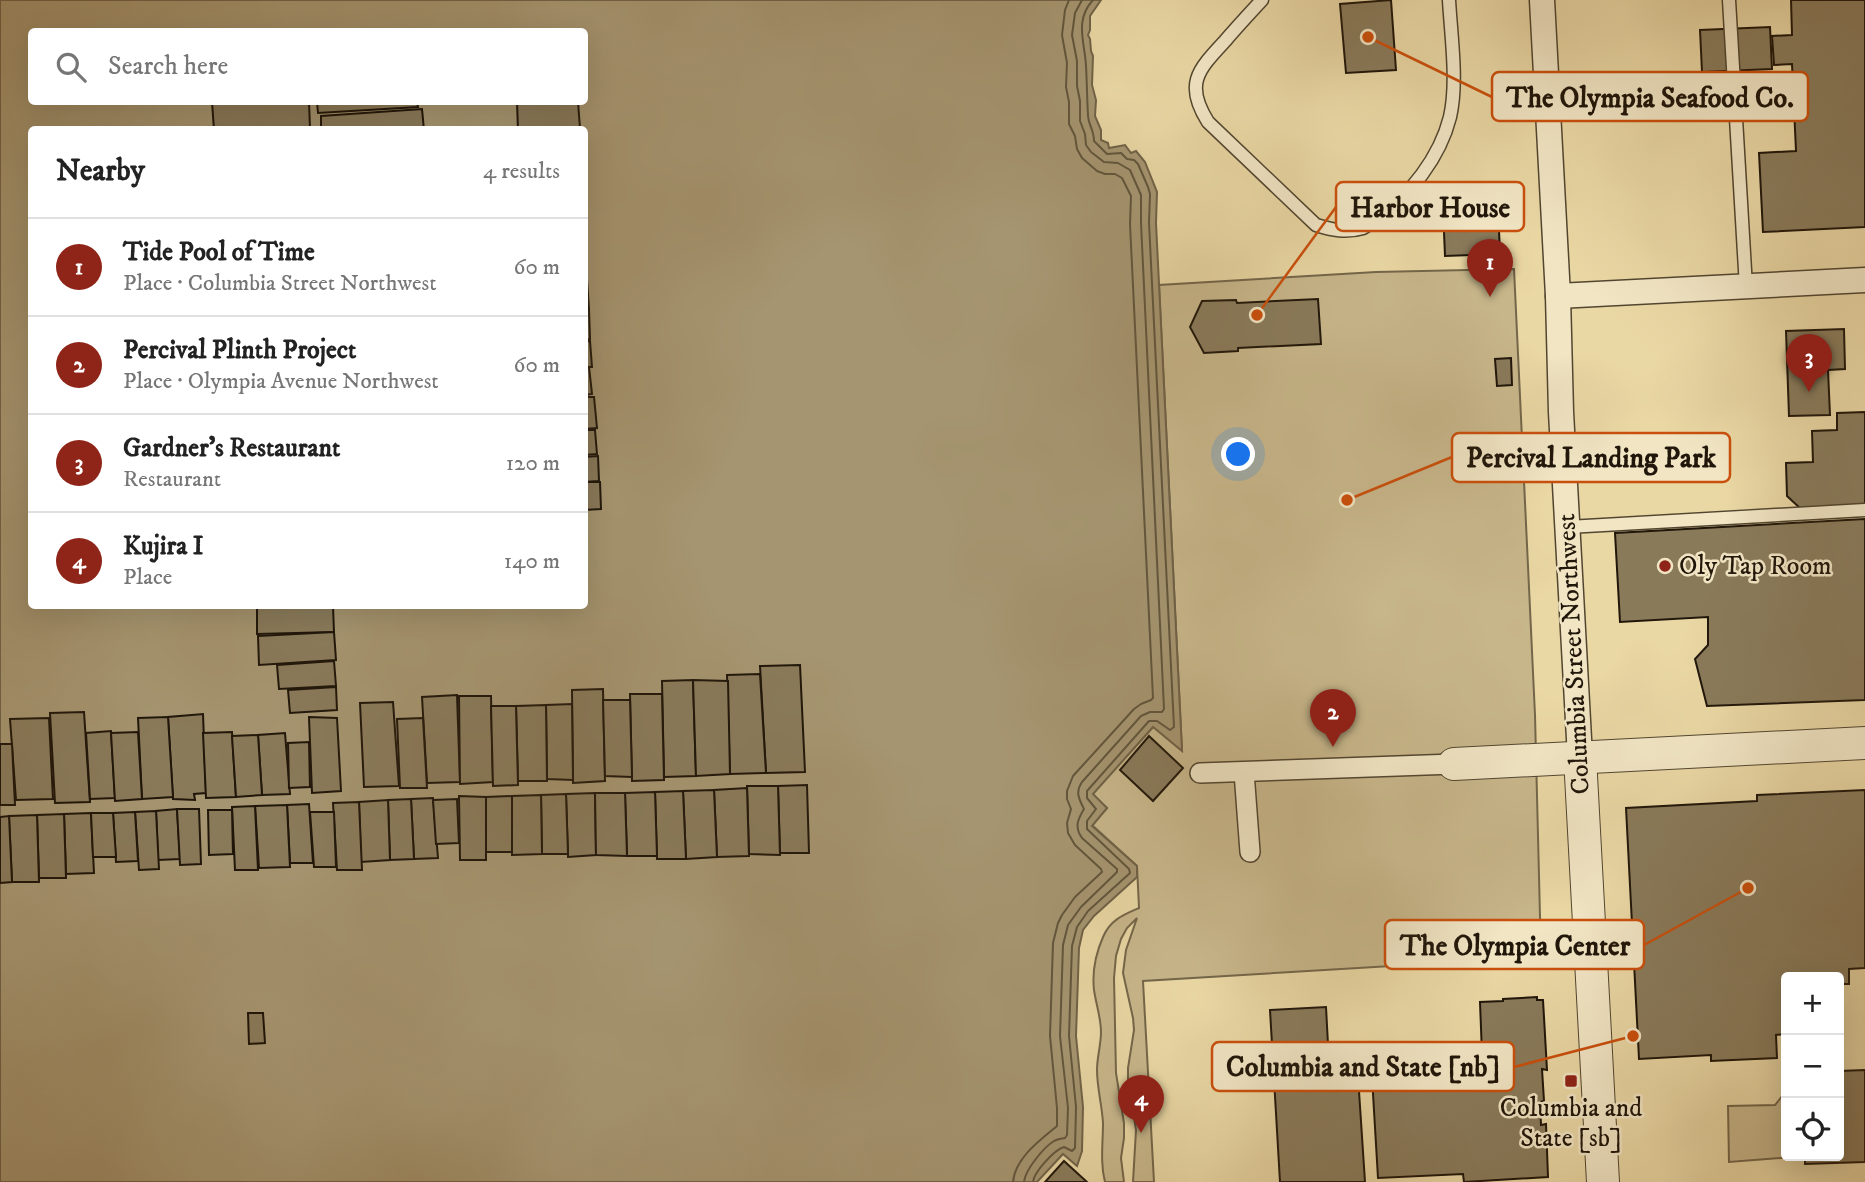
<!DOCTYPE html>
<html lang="en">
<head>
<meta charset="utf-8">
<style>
	body { margin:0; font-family:"IM FELL DW Pica",serif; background:#f2f2f2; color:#222 }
	.controls { position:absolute; right:21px; bottom:21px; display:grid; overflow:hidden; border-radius:7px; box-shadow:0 7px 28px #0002 }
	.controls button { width:63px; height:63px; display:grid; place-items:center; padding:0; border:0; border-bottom:2px solid #e0e0e0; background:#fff; color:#222; font:35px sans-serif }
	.you { position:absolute; left:1239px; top:455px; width:24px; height:24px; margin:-18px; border:5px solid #fff; border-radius:50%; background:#1a73e8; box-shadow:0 0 0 10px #1a73e833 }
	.badge { display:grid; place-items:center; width:46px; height:46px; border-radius:50%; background:#8f2418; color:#fff; font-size:23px; font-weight:700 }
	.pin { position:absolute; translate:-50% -58px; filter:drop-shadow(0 2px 4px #0008) }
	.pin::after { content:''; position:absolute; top:37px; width:24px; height:21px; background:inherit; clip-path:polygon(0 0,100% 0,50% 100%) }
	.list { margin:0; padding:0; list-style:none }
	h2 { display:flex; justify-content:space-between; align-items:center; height:91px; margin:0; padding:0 28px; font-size:30px }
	h2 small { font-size:23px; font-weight:400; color:#767676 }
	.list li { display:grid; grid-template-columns:46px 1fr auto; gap:21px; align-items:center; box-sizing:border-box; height:98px; padding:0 28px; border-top:2px solid #e0e0e0 }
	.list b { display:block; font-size:26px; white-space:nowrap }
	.list p { margin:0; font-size:23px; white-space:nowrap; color:#767676 }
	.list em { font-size:23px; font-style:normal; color:#767676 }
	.icon { flex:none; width:38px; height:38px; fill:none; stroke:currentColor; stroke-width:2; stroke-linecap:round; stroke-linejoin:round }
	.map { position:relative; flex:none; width:1865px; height:1182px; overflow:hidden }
	.search { position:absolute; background:#fff; box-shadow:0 7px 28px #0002; left:28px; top:28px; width:560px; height:77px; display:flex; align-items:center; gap:18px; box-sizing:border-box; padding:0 24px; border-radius:7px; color:#767676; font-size:26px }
	.panel { position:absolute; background:#fff; box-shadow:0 7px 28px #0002; left:28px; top:126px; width:560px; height:483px; border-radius:7px }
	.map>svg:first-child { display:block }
	.green { fill:#c7b68a; stroke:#74664a; stroke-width:2 }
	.water { fill:#a59570; stroke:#706247; stroke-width:2; fill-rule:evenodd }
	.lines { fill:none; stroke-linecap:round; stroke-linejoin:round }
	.shore { stroke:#62563d; stroke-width:2 }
	.building { fill:#897a5a; stroke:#20160a; stroke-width:2 }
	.service-casing { stroke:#524630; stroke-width:15 }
	.pedestrian-casing { stroke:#524630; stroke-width:22 }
	.minor-casing { stroke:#524630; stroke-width:27 }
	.tertiary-casing { stroke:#524630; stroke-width:34 }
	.service { stroke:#f1e5c4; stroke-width:12 }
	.pedestrian { stroke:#f1e5c4; stroke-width:19 }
	.minor { stroke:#f1e5c4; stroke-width:24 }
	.tertiary { stroke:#f1e5c4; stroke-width:32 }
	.poi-dot { fill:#8f2418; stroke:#f1e5c4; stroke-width:2.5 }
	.labels { text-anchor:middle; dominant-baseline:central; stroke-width:5; stroke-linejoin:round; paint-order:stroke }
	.poi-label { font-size:26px; fill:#20160a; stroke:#f1e5c4; text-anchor:start }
	.street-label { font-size:26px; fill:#20160a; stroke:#f1e5c4 }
	.leader { fill:none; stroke:#ca4f0c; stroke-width:2.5 }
	.callout-dot { fill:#ca4f0c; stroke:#f1e5c4; stroke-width:2.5 }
	.callout { fill:#f1e5c4; stroke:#ca4f0c; stroke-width:2.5 }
	.callout-label { font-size:28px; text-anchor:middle; font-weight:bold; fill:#20160a }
</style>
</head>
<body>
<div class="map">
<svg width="1865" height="1182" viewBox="0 0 1865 1182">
	<rect width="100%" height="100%" fill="#e9d7a4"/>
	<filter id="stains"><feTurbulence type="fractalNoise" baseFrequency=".00286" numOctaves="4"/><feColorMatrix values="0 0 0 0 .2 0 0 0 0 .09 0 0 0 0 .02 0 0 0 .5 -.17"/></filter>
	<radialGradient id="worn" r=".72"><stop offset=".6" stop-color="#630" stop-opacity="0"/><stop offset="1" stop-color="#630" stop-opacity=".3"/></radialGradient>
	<g class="green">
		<path d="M1514,269l21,446 6,242 -398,24 11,201h-21l3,-52 -8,-51v-11l6,-38 -1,-12 -10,-45 3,-23 11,-32 -10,10 -6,11 -5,17 -2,22 2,95 8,50v15l-3,20 3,24h-19c-5,-19 -2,-39 -2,-59 -1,-18 -6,-35 -6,-53 0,-13 4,-25 4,-38 0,-14 -5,-28 -7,-42 -2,-18 2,-37 9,-53 7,-17 20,-22 36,-29l-2,-42 -45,-41 15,-17 -15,-14 62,-68 28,24 -23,-465 217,-13z"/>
		<path d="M1783,1095h3v61h19l-76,6 -1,-56 47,-1z"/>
	</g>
	<path class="water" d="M0,0h1101l-11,16v14l-2,5 2,4 1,12 2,5 -1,29 4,15 -1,16 6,14v10l7,3 1,5 16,-3 6,8 5,-2 9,11 12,30 -1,31 26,528 -29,-24 -60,67 14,14 -15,18 45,40v11l-43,39 -11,14 -4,18 -3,88 7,71 -1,44 -5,15 -14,-12 -26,28h-1037zM32,32h552v70h-552zM32,130h552v476h-552z"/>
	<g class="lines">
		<g class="shore">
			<path d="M1013,1182c2,-24 27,-42 44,-56v-18l-7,-72 3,-93 5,-20 4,-8 13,-18 27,-25 -1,-3 -26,-24 -7,-12 -1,-10 4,-14 -4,-10v-8l6,-15 61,-67 7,-5 10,-4 2,-2 -23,-474 1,-28 -9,-18 -7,-4h-10l-8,-3 -15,-13 -5,-9 -2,-13 -6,-12v-22l-3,-15 1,-24 -5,-28 3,-25 4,-10"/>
			<path d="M1024,1182c1,-12 20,-35 30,-41 4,-2 6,-2 11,-3l2,-3 1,-27 -8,-72 3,-91 5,-20 13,-18 36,-35v-3l-35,-31c-8,-11 -4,-19 2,-29 -5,-10 -9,-17 -2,-27l59,-66 9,-4h12l2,-3 -23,-486v-28l-11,-25 -12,-7 -14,-1 -13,-10 -5,-7 -1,-11 -5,-13v-20l-3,-15v-25l-5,-26 3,-22 7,-13"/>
			<path d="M1033,1182c1,-10 21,-32 31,-35l8,4 3,-3 1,-41 -7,-71 3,-90 5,-19 11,-16 42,-38 -1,-4 -42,-40v-8l9,-12 -9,-11v-7l62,-70h8l13,9 4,-3 -25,-504 1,-29 -2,-7 -10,-23 -4,-4 -7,-1 -6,-6 -14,1 -13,-13c0,-11 -6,-17 -6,-26 -1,-16 -1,-32 -2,-49 -1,-23 -12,-46 7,-66"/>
		</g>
	</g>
	<g class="building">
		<path d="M1391,0l5,70 -50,3 -6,-69z"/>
		<path d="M1791,0h74v227l-102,5 -4,-79 37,-2 -4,-87 -18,1 -2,-29 20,-1z"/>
		<path d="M1770,27l2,42 -70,3 -2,-42z"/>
		<path d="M212,102h97l1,26 -96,2z"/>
		<path d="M317,102h100l1,5 -100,6z"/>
		<path d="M517,102h61l2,26 -62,2z"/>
		<path d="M422,109l2,21h-103v-14z"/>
		<path d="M1498,206l2,48 -55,2 -2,-48z"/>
		<path d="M584,279h3l2,30h-5z"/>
		<path d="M1318,299l3,45 -83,4v3l-34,2 -14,-26 12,-26 34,-1 1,3z"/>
		<path d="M589,310l1,29 -6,1v-29z"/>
		<path d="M1844,329l1,40 -17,1 2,45 -41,1 -3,-85z"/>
		<path d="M590,341l2,26h-8v-25z"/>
		<path d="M1511,358l1,27 -15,1 -2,-27z"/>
		<path d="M589,367l3,27 -8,1v-27z"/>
		<path d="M584,397h10l3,31 -13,1z"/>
		<path d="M1865,412v95l-63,3 -15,-14 -1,-33 27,-1 -1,-31 25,-1v-17z"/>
		<path d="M584,430h11l2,24 -13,1z"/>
		<path d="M598,456l1,25 -15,1v-25z"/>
		<path d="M584,482h16l1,27 -17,1z"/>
		<path d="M1865,519v181l-158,6 -12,-47 13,-14v-28l-88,5 -5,-89z"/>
		<path d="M257,606h76l1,26 -77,2z"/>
		<path d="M334,632l2,28 -77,5 -1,-29z"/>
		<path d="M334,661l2,25 -57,3 -2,-24z"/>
		<path d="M800,665l5,107 -39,1 -6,-107z"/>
		<path d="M760,674l6,99 -36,1 -3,-99z"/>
		<path d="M693,680l3,96 -32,1 -2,-96z"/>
		<path d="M693,680l35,1 2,93 -34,2z"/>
		<path d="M336,687l1,23 -47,3 -2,-23z"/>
		<path d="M603,689l2,92 -32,2 -1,-93z"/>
		<path d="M630,694h32l2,86 -32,1z"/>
		<path d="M457,695l3,87 -33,1 -5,-86z"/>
		<path d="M459,696h32l2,86 -33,2z"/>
		<path d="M603,700h27l2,77 -27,-1z"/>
		<path d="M393,702l6,84 -35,1 -4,-84z"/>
		<path d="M572,704l1,76 -26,-1 -1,-74z"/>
		<path d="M546,705l1,76h-29l-2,-75z"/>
		<path d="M491,706h25l2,79 -25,1z"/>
		<path d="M84,712l6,90 -35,1 -5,-90z"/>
		<path d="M203,714l3,79 -12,1 1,6 -22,-1 -5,-82z"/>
		<path d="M168,717l5,80 -31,2 -4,-81z"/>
		<path d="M309,717l28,1 4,73 -29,2z"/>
		<path d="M49,718l4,81 -37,1 -6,-81z"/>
		<path d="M423,718l4,70h-27l-3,-69z"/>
		<path d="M111,731l4,67 -25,1 -4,-66z"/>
		<path d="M138,732l4,67 -27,2 -4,-68z"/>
		<path d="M232,732l4,65 -30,1 -3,-65z"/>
		<path d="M285,733l5,61 -28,1 -4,-60z"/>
		<path d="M258,735l4,60 -26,2 -4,-61z"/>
		<path d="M1149,736l34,32 -30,33 -33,-31z"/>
		<path d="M309,742l1,45 -21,1 -1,-45z"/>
		<path d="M0,744h12l3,61h-15z"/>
		<path d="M807,785l2,68h-29l-2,-67z"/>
		<path d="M747,786h31l2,69 -31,-1z"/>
		<path d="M747,788l2,68 -32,1 -3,-67z"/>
		<path d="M714,790l3,67 -31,2 -3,-68z"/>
		<path d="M1865,790v178l-16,1v15h-10v-7h-53v57l-10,1 1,23 -66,3v-6l-72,4 -13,-251 131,-7v-6z"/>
		<path d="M683,791l3,68h-29l-2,-67z"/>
		<path d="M655,792l2,64h-30l-2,-63z"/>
		<path d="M595,793l1,62 -28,2 -2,-63z"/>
		<path d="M595,793h30l2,63 -31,-1z"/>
		<path d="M566,794l2,60h-26l-1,-59z"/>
		<path d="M541,795l1,59 -30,1v-59z"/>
		<path d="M459,796l27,1v63h-26z"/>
		<path d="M512,796v56h-26v-55z"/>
		<path d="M433,798l5,60 -24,1 -3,-60z"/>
		<path d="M411,799l3,60 -24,1 -2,-60z"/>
		<path d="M457,799l2,44 -23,1 -3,-44z"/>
		<path d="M388,800l2,60 -29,2 -2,-60z"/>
		<path d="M359,802l3,68h-25l-4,-67z"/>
		<path d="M309,804l4,59h-23l-3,-58z"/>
		<path d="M287,805l3,62 -31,1 -4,-62z"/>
		<path d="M255,806l3,64h-23l-3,-63z"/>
		<path d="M177,809l3,50 -22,1 -2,-49z"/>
		<path d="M177,809h22l2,55 -21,1z"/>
		<path d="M208,810h24l1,44 -24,1z"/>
		<path d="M156,811l3,58 -20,1 -4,-58z"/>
		<path d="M135,812l3,49 -22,1 -3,-49z"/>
		<path d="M310,812h24l2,55h-22z"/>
		<path d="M91,813l3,60 -28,1 -2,-60z"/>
		<path d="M91,813h22l3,44h-23z"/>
		<path d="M64,814l2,64h-27l-2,-63z"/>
		<path d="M37,815l2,67h-27l-3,-66z"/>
		<path d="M9,816l3,66 -12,1v-66z"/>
		<path d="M1537,997v3h6l4,70 -5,-1 2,32 -4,1 1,23 5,-1 2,53 -84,5 -1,-8 -85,4 -7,-118 111,-6 -2,-52 23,-1v-2z"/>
		<path d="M1326,1007l3,56 28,-2 8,121h-85l-10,-172z"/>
		<path d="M248,1013h15l2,30 -16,1z"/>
		<path d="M1865,1070v92l-60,2v-8h34v-85z"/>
		<path d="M1064,1161l23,21h-42z"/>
	</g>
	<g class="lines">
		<defs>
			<g id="service">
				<path d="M1262,0c-13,14 -25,27 -37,41 -27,29 -41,43 -17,81l108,103c16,5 30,8 47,3 4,-2 9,-6 13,-9 34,-23 64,-62 74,-102 8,-35 1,-81 -1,-117"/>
				<path d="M1729,0l17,287"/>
				<path d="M1565,471l57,-3"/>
				<path d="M1568,527l297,-17"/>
			</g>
			<g id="pedestrian">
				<path d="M1244,772l6,80"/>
				<path d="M1200,773l254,-9"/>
			</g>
			<g id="minor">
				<path d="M1542,0l16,296 3,116 19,345"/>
				<path d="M1558,296l307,-16"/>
			</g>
			<g id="tertiary">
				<path d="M1580,757l23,425"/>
				<path d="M1454,764l411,-21"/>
			</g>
		</defs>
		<use href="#service" class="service-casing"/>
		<use href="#pedestrian" class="pedestrian-casing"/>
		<use href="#minor" class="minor-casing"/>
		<use href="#tertiary" class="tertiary-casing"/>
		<use href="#service" class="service"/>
		<use href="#pedestrian" class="pedestrian"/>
		<use href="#minor" class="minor"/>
		<use href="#tertiary" class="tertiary"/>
	</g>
	<g class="poi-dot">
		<circle cx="1665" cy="566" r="7"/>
		<rect x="1564" y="1074" width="14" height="14" rx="3.5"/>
	</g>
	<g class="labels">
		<g class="poi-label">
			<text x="1679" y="566">Oly Tap Room</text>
			<text x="1571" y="1108" text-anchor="middle">Columbia and<tspan x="1571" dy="30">State [sb]</tspan></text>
		</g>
		<g class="street-label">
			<text transform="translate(1574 654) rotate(-93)">Columbia Street Northwest</text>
		</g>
	</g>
	<path class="leader" d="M1368 37L1492 97M1257 315L1336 207M1347 500L1452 457M1748 888L1644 945M1633 1036L1514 1067"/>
	<g class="callout-dot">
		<circle cx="1368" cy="37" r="7"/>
		<circle cx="1257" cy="315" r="7"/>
		<circle cx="1347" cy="500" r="7"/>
		<circle cx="1748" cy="888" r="7"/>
		<circle cx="1633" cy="1036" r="7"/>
	</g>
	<g class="callout">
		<rect x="1492" y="72" width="316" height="49" rx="7"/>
		<rect x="1336" y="182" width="188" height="49" rx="7"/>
		<rect x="1452" y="433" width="278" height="49" rx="7"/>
		<rect x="1385" y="920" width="259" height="49" rx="7"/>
		<rect x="1212" y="1042" width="302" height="49" rx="7"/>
	</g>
	<g class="callout-label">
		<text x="1650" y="107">The Olympia Seafood Co.</text>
		<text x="1430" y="217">Harbor House</text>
		<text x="1591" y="467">Percival Landing Park</text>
		<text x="1515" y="955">The Olympia Center</text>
		<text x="1363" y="1076">Columbia and State [nb]</text>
	</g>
	<rect width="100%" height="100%" filter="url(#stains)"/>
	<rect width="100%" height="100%" fill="url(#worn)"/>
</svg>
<div class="controls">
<button>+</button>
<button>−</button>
<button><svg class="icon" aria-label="locate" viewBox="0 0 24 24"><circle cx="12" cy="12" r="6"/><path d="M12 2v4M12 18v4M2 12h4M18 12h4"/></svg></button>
</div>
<div class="you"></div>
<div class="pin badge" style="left:1490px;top:297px">1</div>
<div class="pin badge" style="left:1333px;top:747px">2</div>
<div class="pin badge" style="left:1809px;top:392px">3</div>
<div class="pin badge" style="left:1141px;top:1133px">4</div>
<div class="search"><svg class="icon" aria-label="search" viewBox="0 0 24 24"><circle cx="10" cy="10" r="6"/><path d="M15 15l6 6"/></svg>Search here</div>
<section class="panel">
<h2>Nearby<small>4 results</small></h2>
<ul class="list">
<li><span class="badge">1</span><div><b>Tide Pool of Time</b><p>Place · Columbia Street Northwest</p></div><em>60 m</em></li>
<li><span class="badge">2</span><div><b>Percival Plinth Project</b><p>Place · Olympia Avenue Northwest</p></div><em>60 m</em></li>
<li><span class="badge">3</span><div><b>Gardner's Restaurant</b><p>Restaurant</p></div><em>120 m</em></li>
<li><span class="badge">4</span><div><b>Kujira I</b><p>Place</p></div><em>140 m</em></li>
</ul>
</section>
</div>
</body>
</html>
